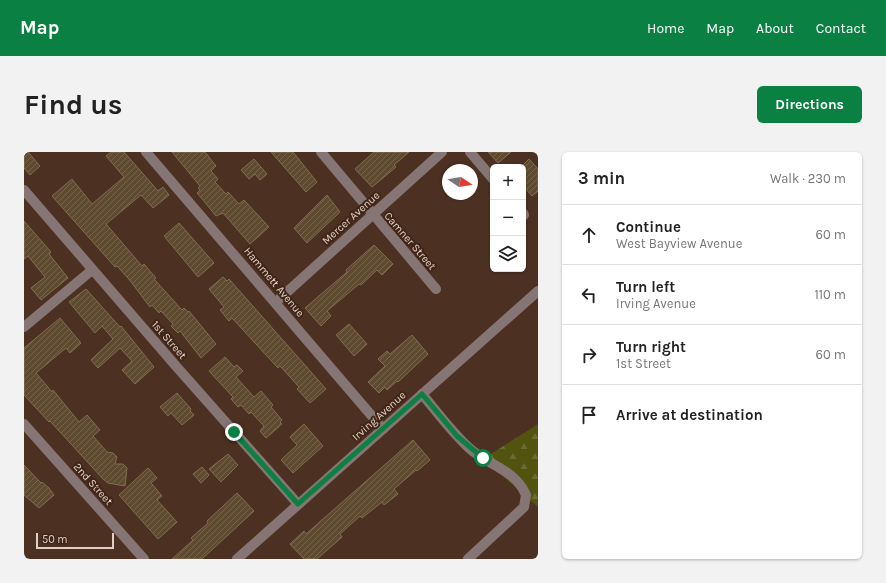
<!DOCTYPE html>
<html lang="en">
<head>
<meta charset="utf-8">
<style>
	body { margin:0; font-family:Karla,sans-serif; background:#f2f2f2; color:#222 }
	.controls { position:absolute; right:12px; top:12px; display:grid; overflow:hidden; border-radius:6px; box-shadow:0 1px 3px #0004 }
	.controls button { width:36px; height:36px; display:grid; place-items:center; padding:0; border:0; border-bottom:1px solid #e0e0e0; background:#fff; color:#222; font:20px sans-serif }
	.compass { position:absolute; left:418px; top:12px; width:36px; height:36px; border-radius:50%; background:#fff; box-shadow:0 1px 3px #0004; rotate:102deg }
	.scale { position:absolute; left:12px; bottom:10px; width:78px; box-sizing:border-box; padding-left:4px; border:2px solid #e1cfc6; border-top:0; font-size:11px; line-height:14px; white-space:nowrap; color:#e1cfc6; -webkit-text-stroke:3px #412618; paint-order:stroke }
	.stop { position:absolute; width:12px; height:12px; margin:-9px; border:3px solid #0b8043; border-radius:50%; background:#fff }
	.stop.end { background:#0b8043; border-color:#fff; box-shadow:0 1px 4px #0008 }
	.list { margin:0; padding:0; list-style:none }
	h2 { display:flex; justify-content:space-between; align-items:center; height:52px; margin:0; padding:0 16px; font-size:17px }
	h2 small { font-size:13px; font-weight:400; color:#767676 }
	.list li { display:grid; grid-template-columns:26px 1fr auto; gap:12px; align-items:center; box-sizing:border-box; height:60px; padding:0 16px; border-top:1px solid #e0e0e0 }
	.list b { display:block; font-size:15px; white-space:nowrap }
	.list p { margin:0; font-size:13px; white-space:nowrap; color:#767676 }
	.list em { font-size:13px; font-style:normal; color:#767676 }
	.icon { flex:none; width:22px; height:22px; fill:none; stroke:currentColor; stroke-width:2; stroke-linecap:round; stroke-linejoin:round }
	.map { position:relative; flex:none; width:514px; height:407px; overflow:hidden; border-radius:6px }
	header { display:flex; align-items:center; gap:24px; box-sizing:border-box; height:56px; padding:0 20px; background:#0b8043; color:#fff }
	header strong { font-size:19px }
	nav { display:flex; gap:22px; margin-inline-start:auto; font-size:14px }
	.intro { display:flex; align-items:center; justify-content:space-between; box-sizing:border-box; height:96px; padding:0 24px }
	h1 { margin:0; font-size:28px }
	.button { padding:10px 18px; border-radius:6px; background:#0b8043; color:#fff; font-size:14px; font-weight:700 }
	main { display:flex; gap:24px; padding:0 24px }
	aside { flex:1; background:#fff; border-radius:6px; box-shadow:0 1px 3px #0004 }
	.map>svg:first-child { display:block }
	.forest { fill:url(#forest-firs) }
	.building { fill:url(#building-hatch); stroke:#826c52 }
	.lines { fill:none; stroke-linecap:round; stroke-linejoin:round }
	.minor { stroke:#867575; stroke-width:10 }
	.route { stroke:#0b8043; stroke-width:5 }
	.labels { text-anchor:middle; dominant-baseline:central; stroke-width:4; stroke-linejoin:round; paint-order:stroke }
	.street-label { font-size:11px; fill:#e1cfc6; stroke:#412618 }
</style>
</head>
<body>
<header>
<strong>Map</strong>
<nav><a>Home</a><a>Map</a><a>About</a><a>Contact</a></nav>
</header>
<div class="intro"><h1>Find us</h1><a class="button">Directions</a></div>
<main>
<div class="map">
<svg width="514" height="407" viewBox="0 0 514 407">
	<defs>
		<pattern id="forest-firs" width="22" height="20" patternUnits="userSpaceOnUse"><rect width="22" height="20" fill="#51530f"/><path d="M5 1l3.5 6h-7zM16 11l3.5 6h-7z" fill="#6a6b30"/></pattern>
		<pattern id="building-hatch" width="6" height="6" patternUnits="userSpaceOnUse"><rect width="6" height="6" fill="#5e4a31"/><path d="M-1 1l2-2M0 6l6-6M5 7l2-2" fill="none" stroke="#75634d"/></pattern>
	</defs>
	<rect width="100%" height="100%" fill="#4c3022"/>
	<path class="forest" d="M514,272v83l-55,-48z"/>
	<g class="building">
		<path d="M0,0h4l12,14 -10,9 -6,-7z"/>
		<path d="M87,0h13l34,39 5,-4 6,8 -16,13 -12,-13 -35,29 36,42 2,-2 12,14 -2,1 28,31 2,-2 4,4 1,-1 27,33 -15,14 -21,-27 -2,2 -7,-7 2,-2 -12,-13 -2,2 -7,-8 -2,2 -22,-29 -11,-12 -2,1 -63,-71 20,-17 20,25 32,-27 -18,-21z"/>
		<path d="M148,0h33l11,14 -5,5 7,8 -3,3 11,12 2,-2 11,12 5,-4 25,27 -19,17 -27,-31 -7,3 -13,-16 -6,-7 3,-3 -2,-2 2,-2z"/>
		<path d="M247,0h22l24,30 -11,10z"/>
		<path d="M350,0h35l-15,13 2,2 -24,20 -17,-18z"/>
		<path d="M464,0h23l-13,11z"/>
		<path d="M230,7l13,15 -7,6 -5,-6 -6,5 -8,-9z"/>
		<path d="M505,7l9,10v22l-6,5 -9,-10v-21z"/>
		<path d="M303,43l13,17 -33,31 -13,-15z"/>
		<path d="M0,69l27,31 -2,2 19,24 -27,22 -10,-12 14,-11 -17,-21 -4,3z"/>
		<path d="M155,71l35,40 -16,14 -34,-41z"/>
		<path d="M350,93l19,19 -11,11 -5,-5 -16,15 -2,-1 -32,27 4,5 -10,10 -16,-18 42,-36 -1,-2z"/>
		<path d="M199,125l4,4 2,-2 97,110 -16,14 -13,-14 2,-2 -19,-21 -2,2 -46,-50 -3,3 -9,-11 4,-3 -15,-18z"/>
		<path d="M62,137l34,38 1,-1 33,41 -19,17 -13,-14 10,-9 -12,-13 -22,20 -7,-8 22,-21 -11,-13 -7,7 -26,-31z"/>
		<path d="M36,166l21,25 -11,10 -4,-5 -30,25 16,19 1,-2 26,32 8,-7 13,15 -7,6 14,16 6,1 4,4 -2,7h8l4,4 -2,18 -17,-3 -5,-4 -53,-58 -1,1 -25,-27v-47z"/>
		<path d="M325,172l18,20 -13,12 -18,-21z"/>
		<path d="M388,183l16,19 -30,28 -1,-1 -10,9 -2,-3 -6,6 -11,-11 17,-16 -7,-7 9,-8 3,3z"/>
		<path d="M201,205l9,10 3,-2 6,6 -7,6 18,20 7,-6 12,14 -2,2 11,13 -2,2 2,2 -16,14 -6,-7 4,-5 -13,-14 -2,2 -8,-9 -3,2 -7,-8 2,-2 -24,-26z"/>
		<path d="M153,241l14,16 -1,2 4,4 -12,10 -11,-12 -3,3 -8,-9z"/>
		<path d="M280,272l19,22 -30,27 -12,-13 16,-15 -7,-8z"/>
		<path d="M389,288l17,20 -13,11 -1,-1 -22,19 4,5 -14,11 -2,-3 -20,16 -2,-2 -20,18 2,3 -25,22h-13l-14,-15 14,-13 2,3z"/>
		<path d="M204,302l10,11 -17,17 -12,-13z"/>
		<path d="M0,313l17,18 1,-1 7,6 5,7 -15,13 -15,-13z"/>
		<path d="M178,315l7,8 -8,8 -8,-9z"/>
		<path d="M124,316l9,10 -6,5 11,13 -5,4 20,22 -19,17 -39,-44z"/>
		<path d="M213,341l17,18 -52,48h-30l21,-19 -2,-2 17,-15 -1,-2z"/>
	</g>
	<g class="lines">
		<g class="minor">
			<path d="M122,0l237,277"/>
			<path d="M297,0l115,137"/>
			<path d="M446,0l23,27"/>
			<path d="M0,38l151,175 123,139"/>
			<path d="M499,61l1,2"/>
			<path d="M252,150l166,-150"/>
			<path d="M0,175l68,-57"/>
			<path d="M398,242c15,18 29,37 46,53 19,18 47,22 58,48l-2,12 -56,52"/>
			<path d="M0,272l120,135"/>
			<path d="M213,407l301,-268"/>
		</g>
	</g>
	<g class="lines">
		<path class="route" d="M210,280l64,72 124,-110 35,42 26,22"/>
	</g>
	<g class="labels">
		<g class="street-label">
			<text transform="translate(327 66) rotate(-42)">Mercer Avenue</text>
			<text transform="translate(386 89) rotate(49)">Camner Street</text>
			<text transform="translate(250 130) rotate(50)">Hammett Avenue</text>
			<text transform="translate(145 188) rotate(49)">1st Street</text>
			<text transform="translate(355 264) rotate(-42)">Irving Avenue</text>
			<text transform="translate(69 332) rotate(48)">2nd Street</text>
		</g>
	</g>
</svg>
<div class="controls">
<button>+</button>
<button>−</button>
<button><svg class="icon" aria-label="layers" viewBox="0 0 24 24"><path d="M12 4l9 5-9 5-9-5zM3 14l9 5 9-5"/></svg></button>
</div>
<svg class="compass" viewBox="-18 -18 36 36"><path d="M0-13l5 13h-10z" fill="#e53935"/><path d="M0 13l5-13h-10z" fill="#767676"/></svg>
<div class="scale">50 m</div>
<div class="stop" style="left:459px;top:306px"></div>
<div class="stop end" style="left:210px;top:280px"></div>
</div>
<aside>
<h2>3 min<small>Walk · 230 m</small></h2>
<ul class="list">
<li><svg class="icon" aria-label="ahead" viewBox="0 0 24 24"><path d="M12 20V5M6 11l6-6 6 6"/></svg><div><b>Continue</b><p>West Bayview Avenue</p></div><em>60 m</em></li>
<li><svg class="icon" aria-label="left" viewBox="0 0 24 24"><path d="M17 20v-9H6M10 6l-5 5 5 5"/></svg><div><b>Turn left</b><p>Irving Avenue</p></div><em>110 m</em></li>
<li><svg class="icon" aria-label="right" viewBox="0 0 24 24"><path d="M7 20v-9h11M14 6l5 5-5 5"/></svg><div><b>Turn right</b><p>1st Street</p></div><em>60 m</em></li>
<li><svg class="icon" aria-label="arrive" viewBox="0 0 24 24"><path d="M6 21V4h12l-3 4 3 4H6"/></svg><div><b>Arrive at destination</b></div></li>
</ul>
</aside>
</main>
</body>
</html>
